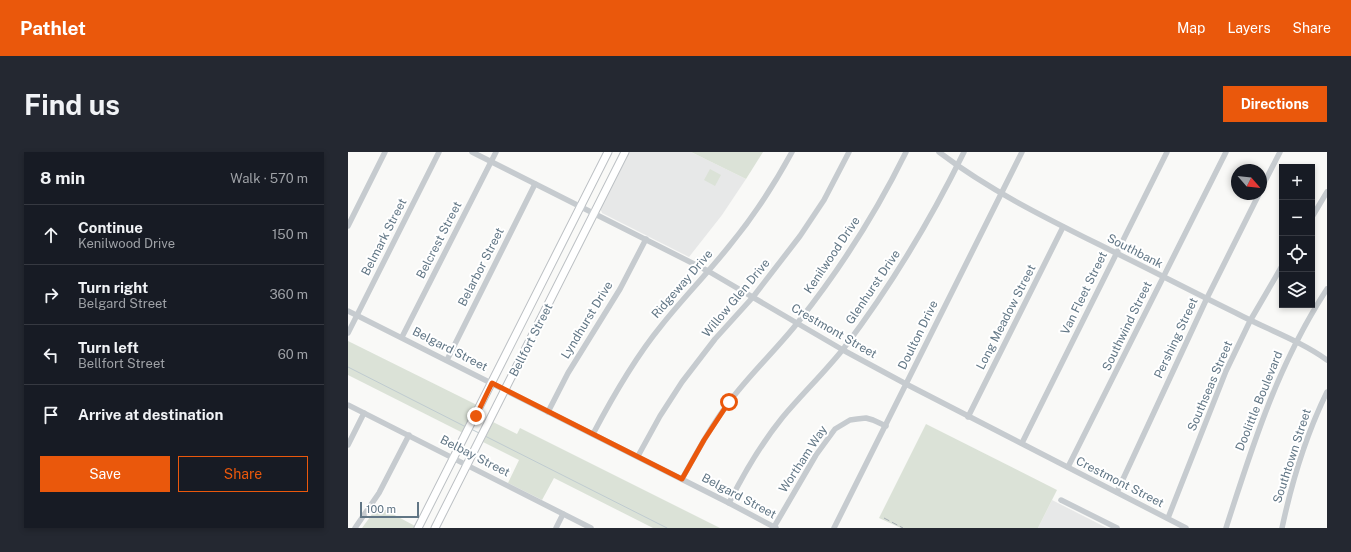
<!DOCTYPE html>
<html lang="en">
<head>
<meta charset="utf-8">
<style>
	body { margin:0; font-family:"Public Sans",sans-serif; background:#242831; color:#f1f3f6 }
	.controls { position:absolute; right:12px; top:12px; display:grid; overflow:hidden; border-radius:0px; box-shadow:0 2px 6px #0003 }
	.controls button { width:36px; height:36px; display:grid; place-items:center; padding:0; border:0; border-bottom:1px solid #363941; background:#171b24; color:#f1f3f6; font:20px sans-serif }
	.compass { position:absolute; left:883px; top:12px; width:36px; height:36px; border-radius:50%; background:#171b24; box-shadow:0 2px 6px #0003; rotate:118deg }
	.scale { position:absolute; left:12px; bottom:10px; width:59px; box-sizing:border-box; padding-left:4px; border:2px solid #617685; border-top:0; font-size:11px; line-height:14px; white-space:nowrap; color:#617685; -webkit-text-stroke:3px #fff; paint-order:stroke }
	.stop { position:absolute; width:12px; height:12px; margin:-9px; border:3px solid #ea580c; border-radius:50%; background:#fff }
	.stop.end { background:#ea580c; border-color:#fff; box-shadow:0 1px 4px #0008 }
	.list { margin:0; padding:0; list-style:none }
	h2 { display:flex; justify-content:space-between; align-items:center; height:52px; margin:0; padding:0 16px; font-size:17px }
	h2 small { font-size:13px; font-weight:400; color:#9ea1a6 }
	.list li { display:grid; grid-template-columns:26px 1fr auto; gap:12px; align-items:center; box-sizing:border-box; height:60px; padding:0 16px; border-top:1px solid #363941 }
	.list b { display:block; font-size:15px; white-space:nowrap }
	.list p { margin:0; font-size:13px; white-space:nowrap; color:#9ea1a6 }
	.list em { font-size:13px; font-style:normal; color:#9ea1a6 }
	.actions { display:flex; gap:8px; padding:12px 16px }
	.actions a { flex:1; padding:9px 0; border:1px solid #ea580c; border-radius:0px; text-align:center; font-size:14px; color:#ea580c }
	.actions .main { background:#ea580c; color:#fff }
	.icon { flex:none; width:22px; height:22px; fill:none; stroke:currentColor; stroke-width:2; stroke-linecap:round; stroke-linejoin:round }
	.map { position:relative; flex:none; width:979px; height:376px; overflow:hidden; border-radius:0px }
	header { display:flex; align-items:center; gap:24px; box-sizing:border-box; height:56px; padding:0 20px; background:#ea580c; color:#fff }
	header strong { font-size:19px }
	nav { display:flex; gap:22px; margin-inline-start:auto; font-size:14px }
	.intro { display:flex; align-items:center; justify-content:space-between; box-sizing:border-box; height:96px; padding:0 24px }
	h1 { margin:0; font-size:28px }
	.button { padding:10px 18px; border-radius:0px; background:#ea580c; color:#fff; font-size:14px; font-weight:700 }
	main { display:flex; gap:24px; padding:0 24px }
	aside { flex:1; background:#171b24; border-radius:0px; box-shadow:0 2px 6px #0003 }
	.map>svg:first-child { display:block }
	.built { fill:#e7e8e8 }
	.green { fill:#dbe2d7 }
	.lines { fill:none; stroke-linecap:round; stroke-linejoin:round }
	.stream { stroke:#bfcbd0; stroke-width:1 }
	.major-casing { stroke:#bcc0c4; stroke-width:9 }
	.minor { stroke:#c6cbcf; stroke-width:5.5 }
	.major { stroke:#fff; stroke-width:7 }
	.rail { stroke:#a6aeb4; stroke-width:1; stroke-dasharray:6 3; stroke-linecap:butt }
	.route { stroke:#ea580c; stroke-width:5 }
	.labels { text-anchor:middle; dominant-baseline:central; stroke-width:4; stroke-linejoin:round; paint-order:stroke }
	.street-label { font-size:12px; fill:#617685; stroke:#fff }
</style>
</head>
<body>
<header>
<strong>Pathlet</strong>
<nav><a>Map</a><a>Layers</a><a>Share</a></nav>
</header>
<div class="intro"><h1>Find us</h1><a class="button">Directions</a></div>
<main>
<aside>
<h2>8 min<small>Walk · 570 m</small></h2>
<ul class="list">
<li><svg class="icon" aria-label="ahead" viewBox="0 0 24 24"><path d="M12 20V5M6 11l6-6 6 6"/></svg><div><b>Continue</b><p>Kenilwood Drive</p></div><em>150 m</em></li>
<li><svg class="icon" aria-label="right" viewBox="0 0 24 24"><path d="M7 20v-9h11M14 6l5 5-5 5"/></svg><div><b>Turn right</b><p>Belgard Street</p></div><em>360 m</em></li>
<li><svg class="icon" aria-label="left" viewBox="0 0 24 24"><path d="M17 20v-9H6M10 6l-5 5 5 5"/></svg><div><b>Turn left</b><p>Bellfort Street</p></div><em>60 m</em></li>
<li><svg class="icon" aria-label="arrive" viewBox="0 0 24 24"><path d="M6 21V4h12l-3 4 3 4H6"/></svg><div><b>Arrive at destination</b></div></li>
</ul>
<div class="actions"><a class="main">Save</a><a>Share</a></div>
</aside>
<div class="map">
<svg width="979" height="376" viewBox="0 0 979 376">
	<rect width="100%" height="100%" fill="#f9f9f7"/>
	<g class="built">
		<path d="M280,0h63l55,27 -24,36 -33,42 -87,-44 -2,-5z"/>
		<path d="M704,348l55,28h-69z"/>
	</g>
	<g class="green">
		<path d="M343,0h72l-17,27z"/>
		<path d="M362,17l11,6 -6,11 -11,-6z"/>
		<path d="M0,189l129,64 -14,28 -115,-58z"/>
		<path d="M145,270l24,12 3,-6 200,100h-67l-99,-50 -12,22 -34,-17 11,-23 -36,-18z"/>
		<path d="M578,272l131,66 -19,38h-137l-22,-10z"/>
		<path d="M30,354l37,20 -1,2h-52z"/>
	</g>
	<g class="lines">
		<g class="stream">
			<path d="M0,215l118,60"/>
			<path d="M123,277l8,4"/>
			<path d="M137,284l182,92"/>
		</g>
		<defs>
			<g id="major">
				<path d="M70,376l190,-376"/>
				<path d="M87,376l190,-376"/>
			</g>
		</defs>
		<use href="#major" class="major-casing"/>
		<g class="minor">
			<path d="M124,0l236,119 135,79 63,34 280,144"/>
			<path d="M591,0c54,41 115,70 175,100 41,20 81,41 122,61 30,16 63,27 91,47"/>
			<path d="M913,37l19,-37"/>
			<path d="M964,65l15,-25"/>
			<path d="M0,74l37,-74"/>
			<path d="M0,159l381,192 47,25"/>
			<path d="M0,181l91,-181"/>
			<path d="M54,185l94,-185"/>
			<path d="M99,208l88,-176"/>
			<path d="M0,253l243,123"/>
			<path d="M200,260l20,-39 52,-84 26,-50"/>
			<path d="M620,265l95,-190"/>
			<path d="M245,282c20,-38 41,-75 68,-108 22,-28 47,-53 69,-81 24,-29 44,-60 62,-93"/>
			<path d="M674,291l145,-291"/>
			<path d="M0,293l16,-32"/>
			<path d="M290,304l22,-40 22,-34 33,-43 38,-42 47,-61 24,-36 25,-48"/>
			<path d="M720,315l158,-315"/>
			<path d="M334,327c15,-27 29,-53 48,-78 21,-28 47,-52 69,-80 42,-53 77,-108 107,-169"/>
			<path d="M769,340l90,-194 52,-104"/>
			<path d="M713,348l56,28"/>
			<path d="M381,351c15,-30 32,-59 53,-85 20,-24 43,-46 62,-70 47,-62 86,-127 120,-196"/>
			<path d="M820,366l58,-147 24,-50 32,-55"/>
			<path d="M426,375l42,-72 19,-26 15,-9 7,-1 9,-1 7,2 13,6"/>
			<path d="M7,376l24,-35 30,-58"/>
			<path d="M208,376l7,-14"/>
			<path d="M486,376l188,-376"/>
			<path d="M878,376c27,-84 52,-164 101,-239"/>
			<path d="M934,376c10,-47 24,-93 45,-136"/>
		</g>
		<use href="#major" class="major"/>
		<path class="rail" d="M536,366l19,10"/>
	</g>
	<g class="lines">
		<path class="route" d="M128,264l16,-33 190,96 22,-39 25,-38"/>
	</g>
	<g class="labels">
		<g class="street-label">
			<text transform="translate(36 85) rotate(-63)">Belmark Street</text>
			<text transform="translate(91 88) rotate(-63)">Belcrest Street</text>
			<text transform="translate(787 99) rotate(27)">Southbank</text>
			<text transform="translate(484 103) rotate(-56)">Kenilwood Drive</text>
			<text transform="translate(133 115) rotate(-63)">Belarbor Street</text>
			<text transform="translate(334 132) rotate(-49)">Ridgeway Drive</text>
			<text transform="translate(525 135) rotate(-56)">Glenhurst Drive</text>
			<text transform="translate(736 141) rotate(-64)">Van Fleet Street</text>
			<text transform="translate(388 146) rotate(-50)">Willow Glen Drive</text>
			<text transform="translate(658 165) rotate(-63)">Long Meadow Street</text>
			<text transform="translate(239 168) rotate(-59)">Lyndhurst Drive</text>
			<text transform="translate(779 174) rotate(-64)">Southwind Street</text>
			<text transform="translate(486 179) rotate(30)">Crestmont Street</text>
			<text transform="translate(570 183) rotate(-64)">Doulton Drive</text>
			<text transform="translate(828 186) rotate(-65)">Pershing Street</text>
			<text transform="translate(183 188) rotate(-63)">Bellfort Street</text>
			<text transform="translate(102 197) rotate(27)">Belgard Street</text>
			<text transform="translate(862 234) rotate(-67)">Southseas Street</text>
			<text transform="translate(911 249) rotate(-68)">Doolittle Boulevard</text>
			<text transform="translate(127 304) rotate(27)">Belbay Street</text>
			<text transform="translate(944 304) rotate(-72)">Southtown Street</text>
			<text transform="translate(455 307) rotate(-57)">Wortham Way</text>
			<text transform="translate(772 330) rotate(27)">Crestmont Street</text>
			<text transform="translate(391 344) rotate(28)">Belgard Street</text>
		</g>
	</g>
</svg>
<div class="controls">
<button>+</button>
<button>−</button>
<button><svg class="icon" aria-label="locate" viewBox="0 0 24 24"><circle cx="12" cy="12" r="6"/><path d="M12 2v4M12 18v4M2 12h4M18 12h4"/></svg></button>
<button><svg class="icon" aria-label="layers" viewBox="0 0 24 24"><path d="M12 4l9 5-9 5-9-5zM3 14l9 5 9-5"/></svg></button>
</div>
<svg class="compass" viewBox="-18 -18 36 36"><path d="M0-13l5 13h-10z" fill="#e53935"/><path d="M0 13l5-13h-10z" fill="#9ea1a6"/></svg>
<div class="scale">100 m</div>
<div class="stop" style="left:381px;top:250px"></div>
<div class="stop end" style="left:128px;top:264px"></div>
</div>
</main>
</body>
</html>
